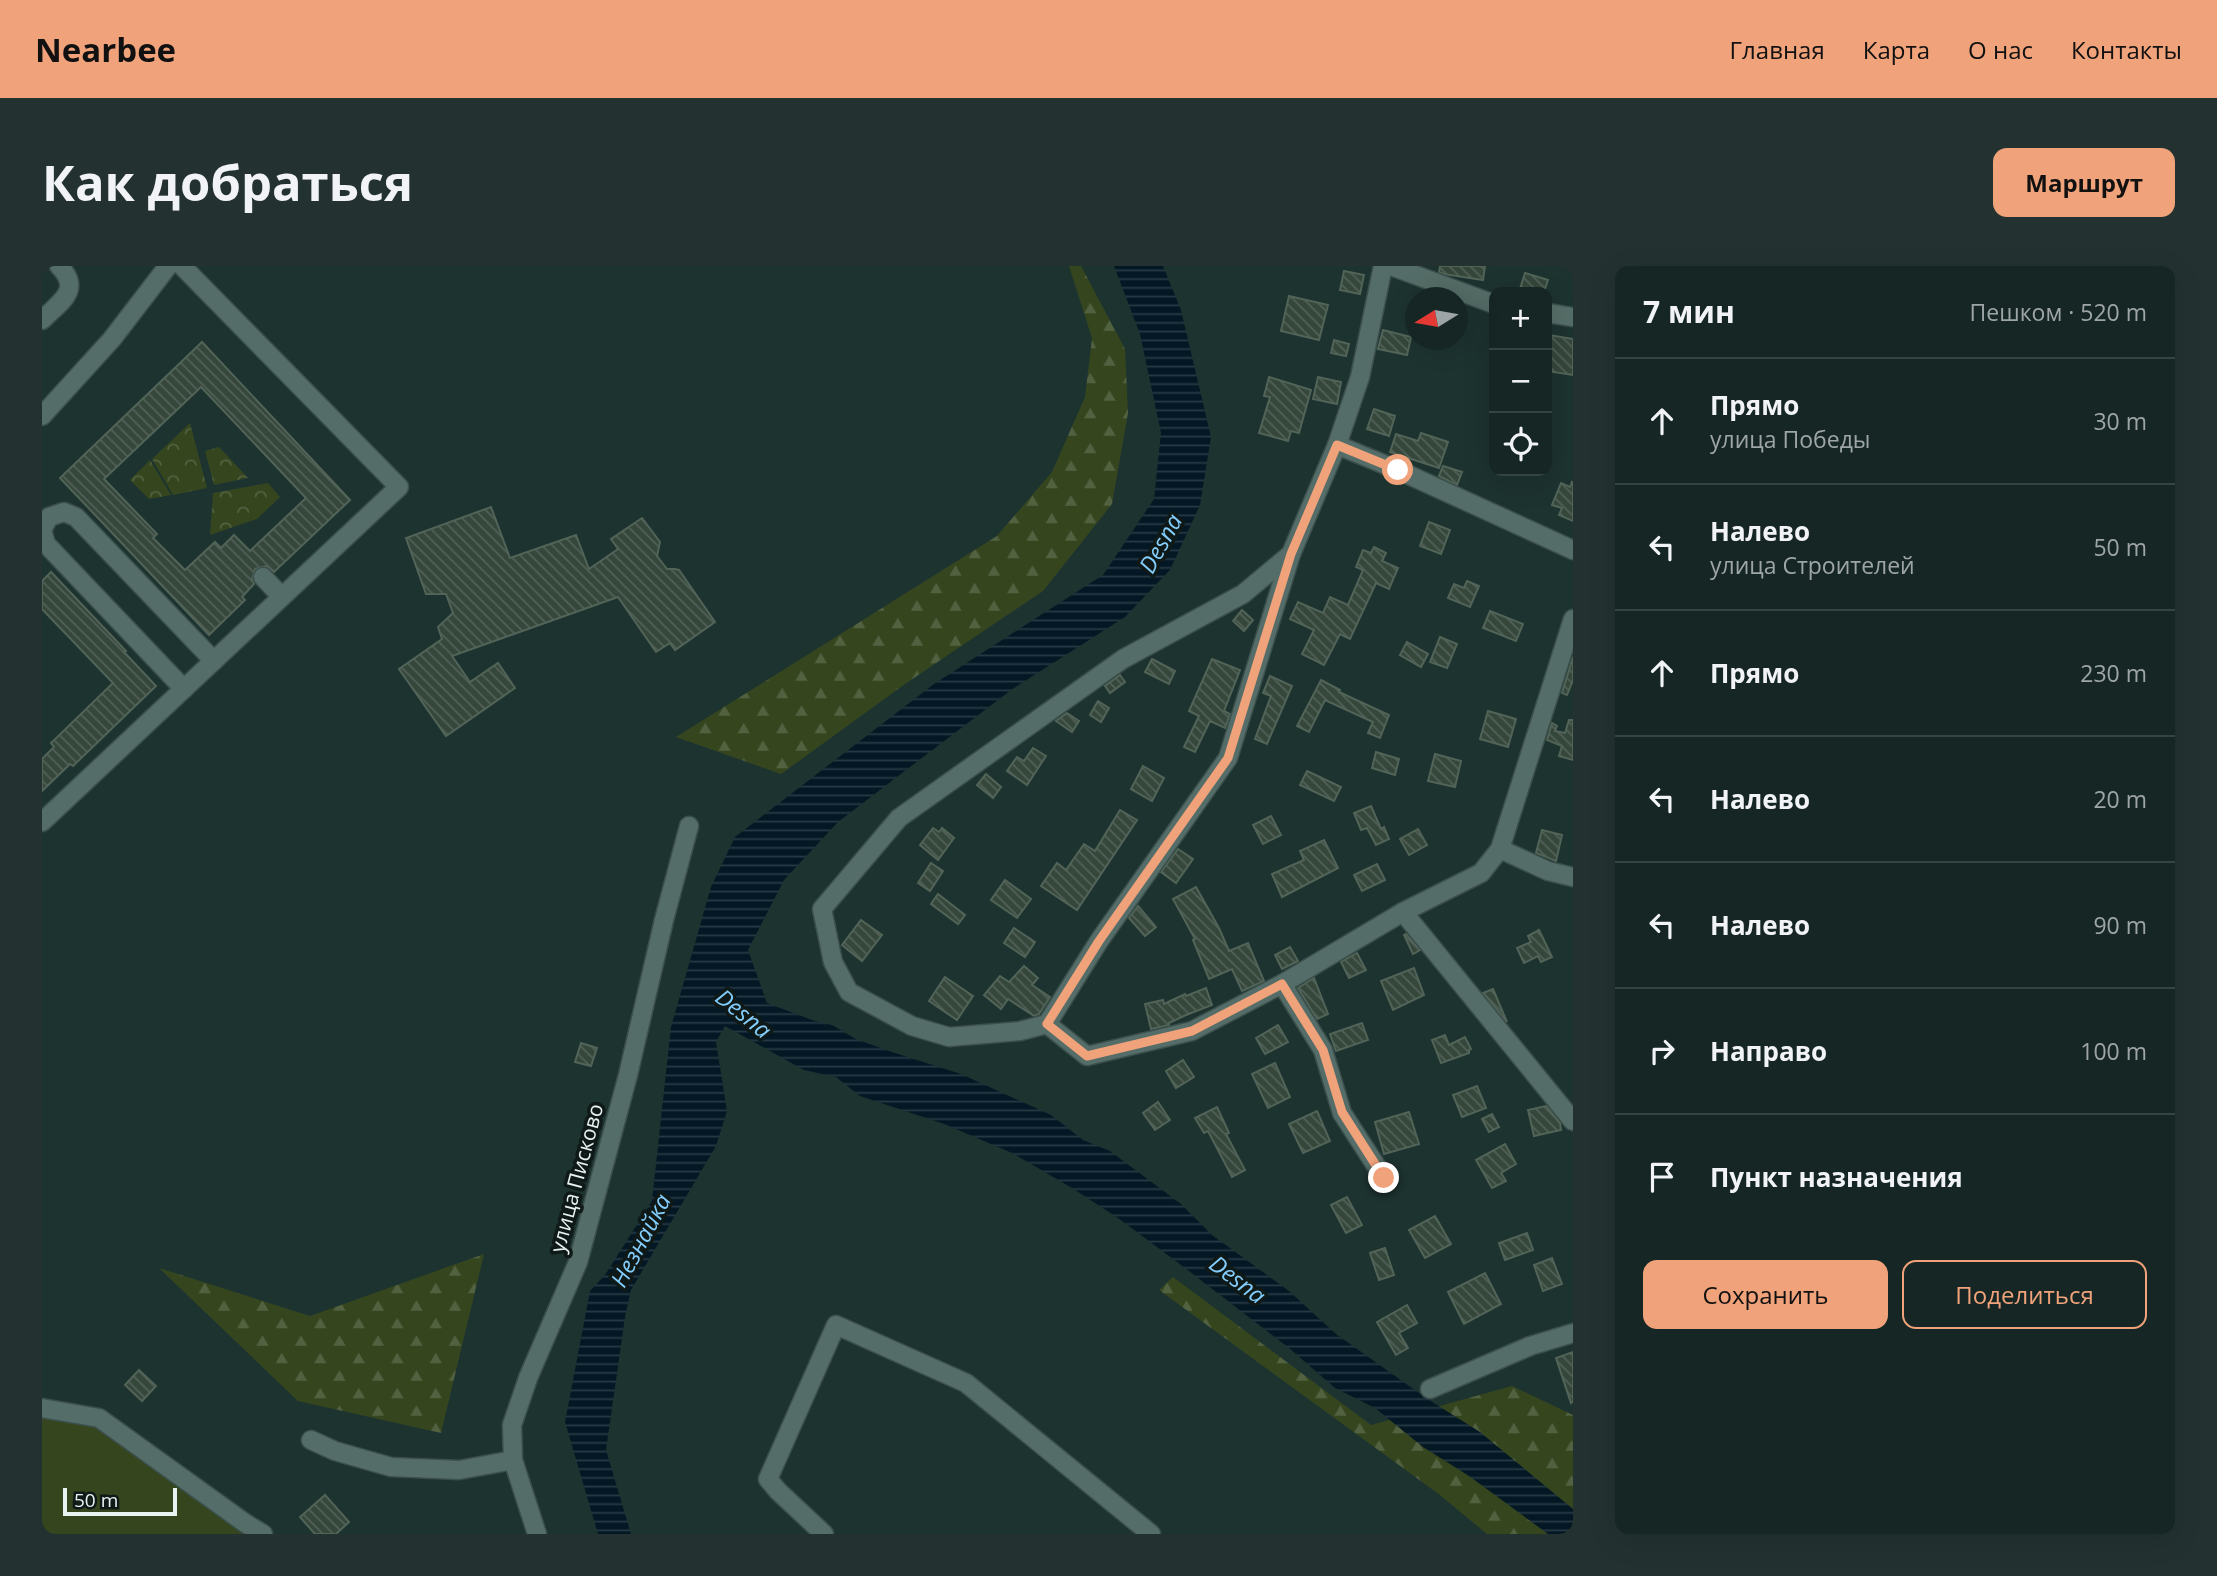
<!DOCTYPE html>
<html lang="ru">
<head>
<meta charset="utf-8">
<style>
	body { margin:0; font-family:"Open Sans",sans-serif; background:#233231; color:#f1f3f6 }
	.controls { position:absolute; right:21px; top:21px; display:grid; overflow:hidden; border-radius:14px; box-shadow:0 7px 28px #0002 }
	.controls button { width:63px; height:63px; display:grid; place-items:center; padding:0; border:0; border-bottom:2px solid #354341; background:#162624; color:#f1f3f6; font:35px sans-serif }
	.compass { position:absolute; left:1363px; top:21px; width:63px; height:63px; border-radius:50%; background:#162624; box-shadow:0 7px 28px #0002; rotate:259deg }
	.scale { position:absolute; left:21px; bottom:18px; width:114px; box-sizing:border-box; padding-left:7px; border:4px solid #e6f3f1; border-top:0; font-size:19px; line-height:24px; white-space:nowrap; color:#e6f3f1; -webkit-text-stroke:5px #0f1917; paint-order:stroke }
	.stop { position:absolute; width:21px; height:21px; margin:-16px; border:5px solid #f0a27a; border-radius:50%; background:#fff }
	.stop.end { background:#f0a27a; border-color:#fff; box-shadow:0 2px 7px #0008 }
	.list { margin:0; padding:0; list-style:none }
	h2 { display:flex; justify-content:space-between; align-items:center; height:91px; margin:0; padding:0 28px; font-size:30px }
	h2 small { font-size:23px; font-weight:400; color:#9ea5a6 }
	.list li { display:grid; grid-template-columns:46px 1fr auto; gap:21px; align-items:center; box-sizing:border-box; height:126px; padding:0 28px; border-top:2px solid #354341 }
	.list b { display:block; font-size:26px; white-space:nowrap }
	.list p { margin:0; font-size:23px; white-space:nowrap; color:#9ea5a6 }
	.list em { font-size:23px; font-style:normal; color:#9ea5a6 }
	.actions { display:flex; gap:14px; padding:21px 28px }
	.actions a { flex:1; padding:16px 0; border:2px solid #f0a27a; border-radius:14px; text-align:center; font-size:24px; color:#f0a27a }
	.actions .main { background:#f0a27a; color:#111 }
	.icon { flex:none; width:38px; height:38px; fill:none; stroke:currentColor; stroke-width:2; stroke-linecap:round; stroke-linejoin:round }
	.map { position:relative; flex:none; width:1531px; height:1268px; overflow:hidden; border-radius:14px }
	header { display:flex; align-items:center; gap:42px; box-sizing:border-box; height:98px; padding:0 35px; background:#f0a27a; color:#111 }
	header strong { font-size:33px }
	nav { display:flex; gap:38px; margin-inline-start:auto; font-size:24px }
	.intro { display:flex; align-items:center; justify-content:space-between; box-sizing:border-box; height:168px; padding:0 42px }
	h1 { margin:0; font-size:49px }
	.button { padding:18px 32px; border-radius:14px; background:#f0a27a; color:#111; font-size:24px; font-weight:700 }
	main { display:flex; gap:42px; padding:0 42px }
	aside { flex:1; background:#162624; border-radius:14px; box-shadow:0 7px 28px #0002 }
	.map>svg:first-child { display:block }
	.grass { fill:#35461f }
	.forest { fill:url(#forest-firs) }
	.park { fill:url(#park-crowns) }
	.water { fill:url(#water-rules) }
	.building { fill:url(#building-back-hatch); stroke:#526458; stroke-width:2; fill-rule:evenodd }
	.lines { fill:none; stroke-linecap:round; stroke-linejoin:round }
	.minor-casing { stroke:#3b4f4c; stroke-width:21 }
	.minor { stroke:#556d68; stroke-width:18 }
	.route { stroke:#f0a27a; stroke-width:9 }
	.labels { text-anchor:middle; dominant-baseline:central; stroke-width:7; stroke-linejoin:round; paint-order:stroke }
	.street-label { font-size:21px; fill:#e6f3f1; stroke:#0f1917 }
	.water-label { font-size:23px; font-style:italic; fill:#84cefd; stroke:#0f1917 }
</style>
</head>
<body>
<header>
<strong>Nearbee</strong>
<nav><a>Главная</a><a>Карта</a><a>О нас</a><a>Контакты</a></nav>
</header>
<div class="intro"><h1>Как добраться</h1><a class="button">Маршрут</a></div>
<main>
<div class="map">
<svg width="1531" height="1268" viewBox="0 0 1531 1268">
	<defs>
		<pattern id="forest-firs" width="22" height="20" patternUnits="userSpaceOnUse" patternTransform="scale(1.75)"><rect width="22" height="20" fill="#35461f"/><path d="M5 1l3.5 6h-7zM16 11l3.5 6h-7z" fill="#526140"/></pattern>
		<pattern id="park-crowns" width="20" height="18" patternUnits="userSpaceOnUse" patternTransform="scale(1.75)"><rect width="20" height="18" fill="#35461f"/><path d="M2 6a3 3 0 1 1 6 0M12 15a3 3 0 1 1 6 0" fill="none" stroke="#526140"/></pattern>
		<pattern id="water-rules" width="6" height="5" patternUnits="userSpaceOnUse" patternTransform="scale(1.75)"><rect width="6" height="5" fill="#031824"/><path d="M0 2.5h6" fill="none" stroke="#283a44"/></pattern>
		<pattern id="building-back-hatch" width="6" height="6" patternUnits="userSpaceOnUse" patternTransform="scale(1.75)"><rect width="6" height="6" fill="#35463b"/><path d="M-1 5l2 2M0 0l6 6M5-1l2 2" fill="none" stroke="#526158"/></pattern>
	</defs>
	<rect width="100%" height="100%" fill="#1d3330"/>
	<path class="grass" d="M0,1144l49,7 176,117h-225z"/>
	<g class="forest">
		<path d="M1027,0h12l44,83 3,64 -16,91 -69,87 -138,93 -124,90 -105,-37 321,-201 55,-64 33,-75 7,-59z"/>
		<path d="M442,988l-43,179 -143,-32 -139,-133 151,48z"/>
		<path d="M1131,1011l198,148 141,-39 61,29v119h-86l-47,-39 -281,-205z"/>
	</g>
	<g class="park">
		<path d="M148,157l17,65 -34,7 -21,-36z"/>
		<path d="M177,181l29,31 -34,7 -9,-34z"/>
		<path d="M108,194l21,35 -22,4 -19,-19z"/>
		<path d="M226,217l12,14 -23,22 -47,16 3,-42z"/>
	</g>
	<path class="water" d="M1072,0h49l18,44 30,127 -11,68 -30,65 -45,47 -114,73 -173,132 -54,58 -36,70 19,53 45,17 20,5 24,14 36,13 69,22 90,41 32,25 27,11 71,53 31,31 77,56 47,43 90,64 54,34 93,77v25h-25l-79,-58 -46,-29 -48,-39 -40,-20 -46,-40 -104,-80 -67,-50 -46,-30 -60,-35 -68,-29 -84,-28 -24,-19 -32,-7 -79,-44 -9,16 11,69 -11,35 -85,144 -6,27 -19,133 25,84h-33l-33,-112 25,-131 15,-16 47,-74 19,-174 40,-140 24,-50 199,-153 169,-109 51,-76 7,-66 -21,-99z"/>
	<g class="building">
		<path d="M1398,0h45l-2,14 -39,-6 -5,-2z"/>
		<path d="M1302,5l20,4 -4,19 -20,-4z"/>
		<path d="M1483,7l23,7 -4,12h-25z"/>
		<path d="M1247,30l39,9 -9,35 -38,-9z"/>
		<path d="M1341,64l28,7 -4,18 -29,-6z"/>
		<path d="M1507,69l24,4v36l-26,-4z"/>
		<path d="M1292,74l15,4 -3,12 -15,-3z"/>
		<path d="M160,76l148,158 -76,72 -8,-6 -11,3 -3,10 2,5 -12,13 3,3 -36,35 -149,-157zM159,121l105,111 -56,53 -16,-16 -13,13 -6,-6 -30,28 -32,-32 4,-4 -53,-55z"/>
		<path d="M1227,111l42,13 -12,43 -8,-2 -3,10 -29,-8 11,-36 -6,-1z"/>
		<path d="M1276,111l23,5 -4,22 -24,-5z"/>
		<path d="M1332,143l21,7 -6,20 -22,-7z"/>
		<path d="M1379,167l27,9 -9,26 -49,-16 6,-18 22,7z"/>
		<path d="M1401,200l19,6 -5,13 -18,-9z"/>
		<path d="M1530,216l1,1v38l-14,-6 3,-7 -10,-3 9,-22 9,4z"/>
		<path d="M449,241l19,51 66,-23 13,34 29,-20 -7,-10 31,-21 18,24 -3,14 10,13h8l4,1 36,52 -40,28 -5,-7 -14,9 -38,-55 -166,59 18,26 28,-19 17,25 -69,48 -47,-67 43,-30 -4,-12 15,-14 -7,-19h-20l-20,-56z"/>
		<path d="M1387,256l21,8 -9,24 -21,-8z"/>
		<path d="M1332,281l12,6 -4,8 16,7 -9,21 -13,-6 -26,56 -10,-5 -16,31 -22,-11 12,-24 -24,-11 8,-17 25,11 7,-16 18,8 15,-35 -7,-3 7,-17 8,3z"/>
		<path d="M9,306l75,79 -2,1 32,34 -83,80 -3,-2 -28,27v-32l12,-12 -3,-4 62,-60 -71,-74v-28z"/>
		<path d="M1425,315l12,5 -9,21 -22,-9 6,-14 10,4z"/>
		<path d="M1200,344l11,10 -9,11 -11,-10z"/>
		<path d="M1448,345l33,13 -7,17 -33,-13z"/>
		<path d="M1398,371l17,7 -10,24 -17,-6z"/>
		<path d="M1365,376l21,12 -7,13 -21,-12z"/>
		<path d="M1531,391v23l-6,15 -5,-2z"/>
		<path d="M1110,393l23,12 -6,13 -24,-12z"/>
		<path d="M1170,393l28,11 -16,41 6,3 -5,14 -15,-7 -15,31 -11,-5 15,-31 -10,-5z"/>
		<path d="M1078,409l5,7 -15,11 -5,-7z"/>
		<path d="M1228,410l22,10 -25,58 -12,-5 16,-43 -8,-3z"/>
		<path d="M1279,414l19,10 -1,2 50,23 -9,23 -12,-5 5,-11 -48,-22 -16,32 -12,-6z"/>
		<path d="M1056,435l11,7 -8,14 -11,-7z"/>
		<path d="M1446,445l28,8 -8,28 -28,-8z"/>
		<path d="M1025,447l12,8 -7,11 -16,-11z"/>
		<path d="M1527,454h4v40l-14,-4 3,-10 -15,-6 5,-17 5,3 -2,5 10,2z"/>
		<path d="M991,482l13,8 -19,29 -20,-14 10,-14 7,4z"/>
		<path d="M1334,486l23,7 -4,16 -23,-7z"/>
		<path d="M1393,488l26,7 -6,26 -27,-6z"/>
		<path d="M1101,500l21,12 -12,23 -21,-12z"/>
		<path d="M1265,505l34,16 -7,14 -34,-16z"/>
		<path d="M944,508l15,13 -8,11 -16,-13z"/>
		<path d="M1329,540l10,23 3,-2 5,12 -13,6 -9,-17 -6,2 -7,-17z"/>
		<path d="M1078,544l17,10 -60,90 -36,-24 16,-23 9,7 18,-26 11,7z"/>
		<path d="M1229,550l10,19 -18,9 -10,-19z"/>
		<path d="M891,562l6,4 3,-4 12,10 -16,22 -18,-15z"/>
		<path d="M1376,563l9,16 -18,10 -9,-16z"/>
		<path d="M1500,564l20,5 -6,26 -20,-8z"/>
		<path d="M1282,574l14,28 -56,29 -10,-23 32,-14 -4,-9z"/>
		<path d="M1136,583l15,10 -17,24 -15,-11z"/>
		<path d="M889,597l12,8 -13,20 -12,-8z"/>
		<path d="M1335,598l8,16 -23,11 -8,-16z"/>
		<path d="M963,614l26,19 -14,19 -26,-18z"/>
		<path d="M1154,621l23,41 10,23 19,-8 16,38 -22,10 -10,-22 -23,10 -16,-39 2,-1 -22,-40z"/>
		<path d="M896,628l27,21 -7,9 -27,-20z"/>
		<path d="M1096,640l18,21 -11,9 -16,-18z"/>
		<path d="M819,654l21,15 -20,26 -20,-16z"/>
		<path d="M972,662l21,14 -10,15 -21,-14z"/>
		<path d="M1497,664l13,27 -11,5 -3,-6 -14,7 -7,-15 14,-6 -3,-6z"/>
		<path d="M1364,668l14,16 -7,4 -9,-19z"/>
		<path d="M1248,681l8,14 -16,8 -7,-14z"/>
		<path d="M1315,687l9,17 -17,8 -8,-16z"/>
		<path d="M982,700l14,12 -6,7 18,12 -11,17 -5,2 -26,-17 -7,10 -17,-14 16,-19 9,6z"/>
		<path d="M1372,702l10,27 -31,15 -12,-29z"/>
		<path d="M903,711l28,19 -16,24 -28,-19z"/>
		<path d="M1272,712l14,36 -11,5 -19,-31z"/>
		<path d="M1164,722l6,17 -26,10 -17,8v2l-18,4 -6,-25 18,-4 1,4 21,-10 1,2z"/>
		<path d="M1451,723l14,33 -24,-29z"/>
		<path d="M1320,757l6,17 -32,11 -6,-17z"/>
		<path d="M1236,759l10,17 -23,12 -9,-16z"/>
		<path d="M1403,769l4,10 16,-8 6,12 -2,1v3l-28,10 -9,-23z"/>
		<path d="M539,777l16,5 -6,18 -16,-4z"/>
		<path d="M1141,794l11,17 -18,11 -10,-17z"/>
		<path d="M1233,797l15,34 -22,11 -16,-34z"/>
		<path d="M1435,820l9,22 -24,9 -9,-22z"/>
		<path d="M1116,836l12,18 -15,10 -12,-17z"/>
		<path d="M1504,840l14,17 1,7 -27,6 -6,-26z"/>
		<path d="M1175,841l12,26 -3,1 19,36 -13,7 -24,-46 -4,2 -9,-15z"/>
		<path d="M1275,845l13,30 -27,12 -14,-29z"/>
		<path d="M1367,846l10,32 -35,10 -9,-32z"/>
		<path d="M1450,848l7,13 -10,5 -7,-13z"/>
		<path d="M1463,878l11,20 -15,9 5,8 -14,7 -16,-28z"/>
		<path d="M1305,931l15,28 -16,8 -15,-28z"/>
		<path d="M1393,950l16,28 -26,14 -16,-28z"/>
		<path d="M1485,967l6,17 -28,10 -6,-17z"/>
		<path d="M1343,982l9,27 -15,5 -9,-27z"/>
		<path d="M1510,992l10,26 -19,7 -9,-26z"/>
		<path d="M1443,1007l16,31 -37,20 -16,-32z"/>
		<path d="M1365,1039l10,18 -18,10 9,15 -12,7 -19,-33z"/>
		<path d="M1531,1086v50l-2,1 -15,-45z"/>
		<path d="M97,1104l17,16 -14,15 -17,-16z"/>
		<path d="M283,1229l24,27 -13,12h-21l-15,-17z"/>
	</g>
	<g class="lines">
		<defs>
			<g id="minor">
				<path d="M1341,0l-23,111 -23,68 -46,109 -63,204 -129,183 -52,83 40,32 105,-25 90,-47 121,-72 78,-39 19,-24 73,-230"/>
				<path d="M1349,0l103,38"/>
				<path d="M1505,47l26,4"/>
				<path d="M0,54c18,-18 41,-30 17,-54"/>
				<path d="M0,150l70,-77 56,-73"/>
				<path d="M1295,179l61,25 175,80"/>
				<path d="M221,311l19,20"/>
				<path d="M142,423l-138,-145 -4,-14 7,-13 15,-5 12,5 138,144"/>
				<path d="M0,556l357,-335 -217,-221"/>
				<path d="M1458,583l48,22 25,6"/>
				<path d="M1361,646l170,209"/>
				<path d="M1240,718l41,66 19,63 42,65"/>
				<path d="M1005,758l-27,7 -71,6 -37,-11 -63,-34 -16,-30 -11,-53 77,-91 224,-159 120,-65 48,-40"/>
				<path d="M1388,1123l100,-43 43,-13"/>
				<path d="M0,1142l57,10 146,105 18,11"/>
				<path d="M269,1174l24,11 56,16 68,3 54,-10"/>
				<path d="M495,1268l-24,-74 -1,-35 16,-47 50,-116 50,-187 36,-155 25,-94"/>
				<path d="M782,1268l-46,-43 -10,-12 68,-154 130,58 185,151"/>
			</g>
		</defs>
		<use href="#minor" class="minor-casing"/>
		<use href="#minor" class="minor"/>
	</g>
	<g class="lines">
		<path class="route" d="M1342,912l-42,-66 -19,-62 -41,-66 -90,47 -105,25 -40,-32 52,-83 129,-183 63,-204 46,-109 61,25"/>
	</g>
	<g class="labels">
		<g class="street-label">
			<text transform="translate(534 912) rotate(-75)">улица Писково</text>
		</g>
		<g class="water-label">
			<text transform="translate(1118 277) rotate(-61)">Desna</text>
			<text transform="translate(702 747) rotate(39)">Desna</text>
			<text transform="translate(598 974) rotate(-62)">Незнайка</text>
			<text transform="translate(1196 1013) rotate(37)">Desna</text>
		</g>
	</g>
</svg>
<div class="controls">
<button>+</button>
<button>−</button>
<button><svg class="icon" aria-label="locate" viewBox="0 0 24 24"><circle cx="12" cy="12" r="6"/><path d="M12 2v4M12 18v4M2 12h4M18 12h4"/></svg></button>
</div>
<svg class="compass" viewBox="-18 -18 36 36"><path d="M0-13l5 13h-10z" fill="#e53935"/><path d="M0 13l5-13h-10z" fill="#9ea5a6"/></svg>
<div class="scale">50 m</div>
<div class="stop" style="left:1356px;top:204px"></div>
<div class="stop end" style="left:1342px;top:912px"></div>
</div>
<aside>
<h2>7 мин<small>Пешком · 520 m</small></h2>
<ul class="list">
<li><svg class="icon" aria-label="ahead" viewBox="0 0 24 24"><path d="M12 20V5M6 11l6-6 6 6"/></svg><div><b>Прямо</b><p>улица Победы</p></div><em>30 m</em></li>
<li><svg class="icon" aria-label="left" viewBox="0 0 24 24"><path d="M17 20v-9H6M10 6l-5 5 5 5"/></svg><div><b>Налево</b><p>улица Строителей</p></div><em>50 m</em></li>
<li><svg class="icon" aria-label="ahead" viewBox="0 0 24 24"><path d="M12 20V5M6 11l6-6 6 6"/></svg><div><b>Прямо</b></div><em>230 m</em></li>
<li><svg class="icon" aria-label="left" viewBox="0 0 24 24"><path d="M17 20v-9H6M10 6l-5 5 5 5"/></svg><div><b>Налево</b></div><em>20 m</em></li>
<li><svg class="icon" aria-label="left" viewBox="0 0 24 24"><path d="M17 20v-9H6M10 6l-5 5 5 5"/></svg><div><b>Налево</b></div><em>90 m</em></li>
<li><svg class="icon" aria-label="right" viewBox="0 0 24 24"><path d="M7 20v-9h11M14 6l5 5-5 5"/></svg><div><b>Направо</b></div><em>100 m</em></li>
<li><svg class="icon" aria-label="arrive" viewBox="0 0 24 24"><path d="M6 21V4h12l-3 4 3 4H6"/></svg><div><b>Пункт назначения</b></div></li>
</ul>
<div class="actions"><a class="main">Сохранить</a><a>Поделиться</a></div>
</aside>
</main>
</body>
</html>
